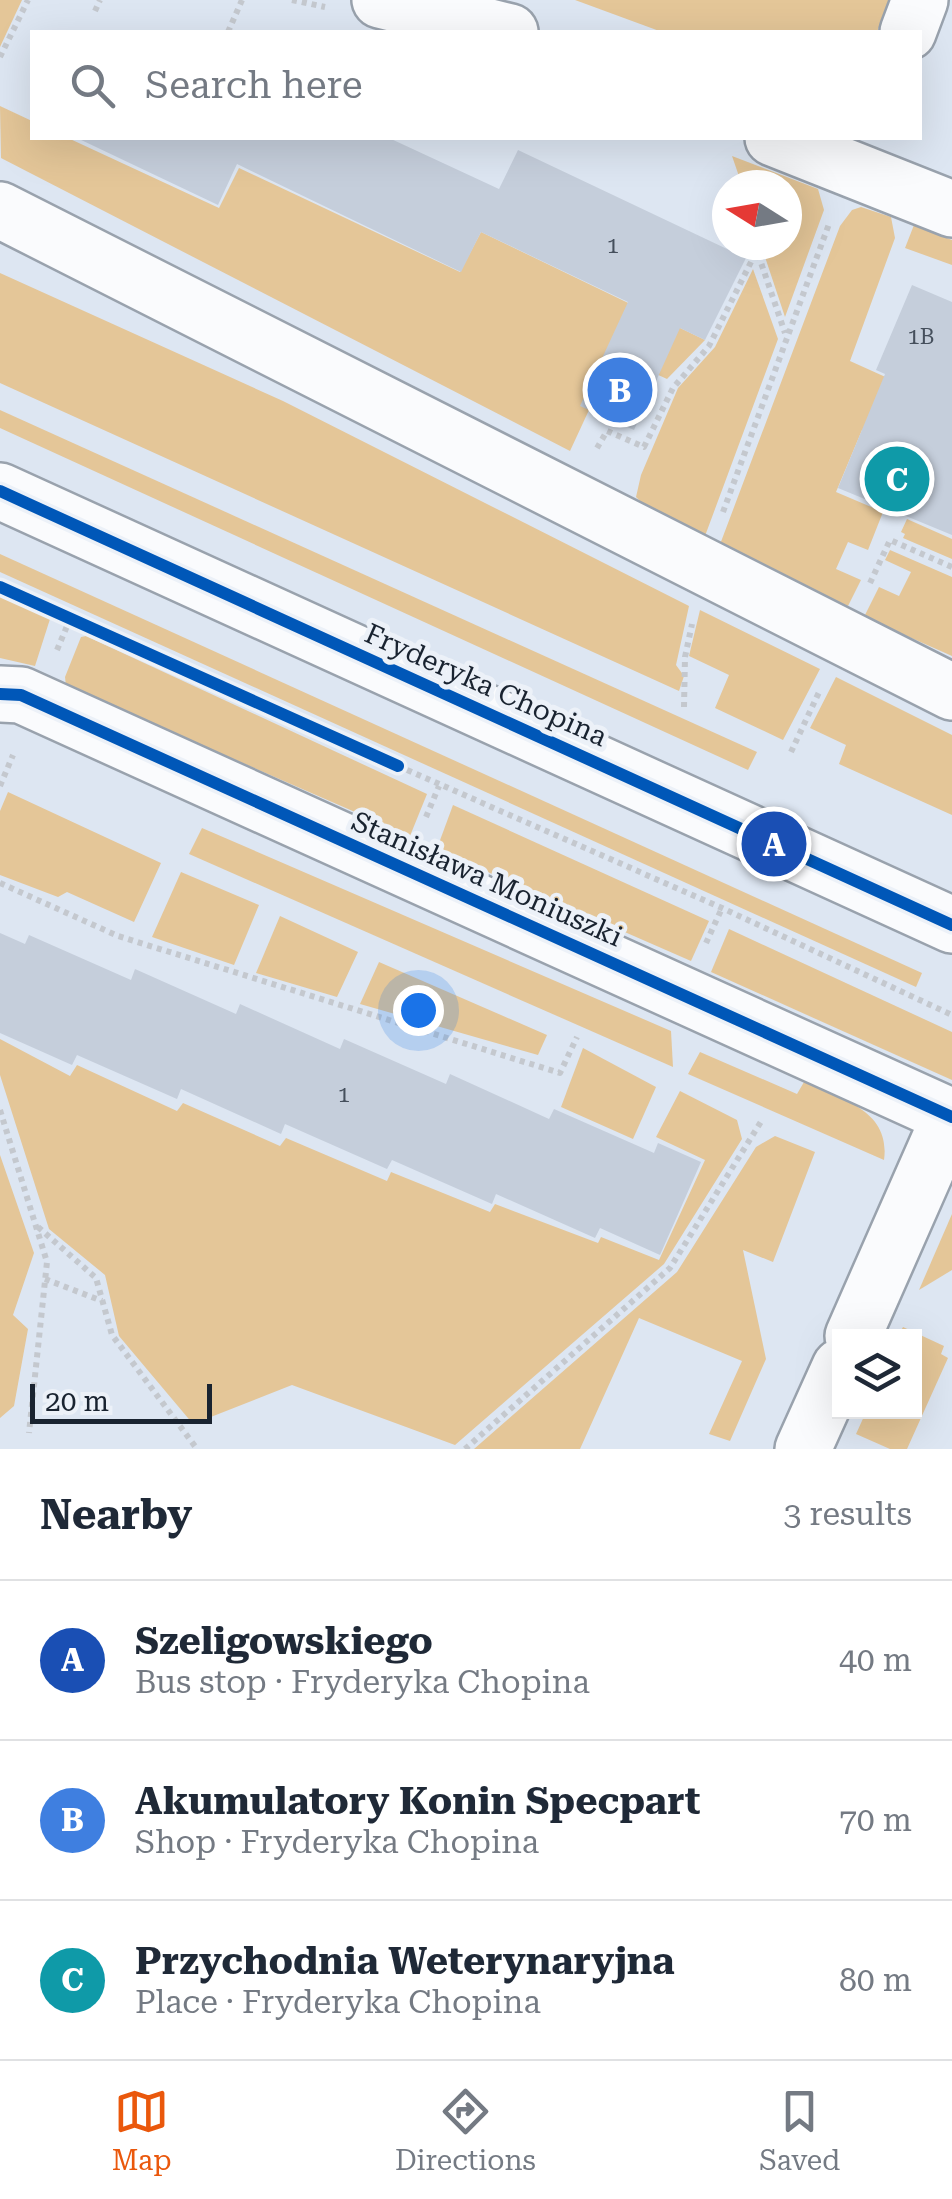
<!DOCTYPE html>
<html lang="en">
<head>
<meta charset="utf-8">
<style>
	body { margin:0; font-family:"Roboto Serif",serif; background:#f2f2f3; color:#1f2937 }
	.controls { position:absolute; right:30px; bottom:30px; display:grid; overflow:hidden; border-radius:0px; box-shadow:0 10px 40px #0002 }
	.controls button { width:90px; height:90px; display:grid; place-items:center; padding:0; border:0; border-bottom:2px solid #e0e1e3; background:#fff; color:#1f2937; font:50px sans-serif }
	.compass { position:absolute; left:712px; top:170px; width:90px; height:90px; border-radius:50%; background:#fff; box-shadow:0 10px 40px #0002; rotate:281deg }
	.scale { position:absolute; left:30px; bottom:25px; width:182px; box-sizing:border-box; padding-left:10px; border:5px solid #192330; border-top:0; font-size:28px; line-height:35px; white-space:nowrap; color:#192330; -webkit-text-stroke:8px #ecf1f8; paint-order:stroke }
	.you { position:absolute; left:418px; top:1010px; width:35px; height:35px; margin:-25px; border:8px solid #fff; border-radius:50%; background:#1a73e8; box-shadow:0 0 0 15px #1a73e833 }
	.badge { display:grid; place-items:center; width:65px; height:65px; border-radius:50%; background:#ea580c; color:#fff; font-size:32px; font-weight:700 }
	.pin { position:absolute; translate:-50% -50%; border:5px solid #fff; box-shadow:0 2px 10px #0006 }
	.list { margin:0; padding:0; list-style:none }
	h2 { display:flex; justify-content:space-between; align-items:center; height:130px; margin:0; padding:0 40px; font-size:42px }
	h2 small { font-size:32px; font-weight:400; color:#747a83 }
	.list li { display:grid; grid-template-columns:65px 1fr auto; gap:30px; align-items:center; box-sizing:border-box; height:160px; padding:0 40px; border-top:2px solid #e0e1e3 }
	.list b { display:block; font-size:38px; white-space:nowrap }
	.list p { margin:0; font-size:32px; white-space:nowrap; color:#747a83 }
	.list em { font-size:32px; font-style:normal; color:#747a83 }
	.icon { flex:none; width:55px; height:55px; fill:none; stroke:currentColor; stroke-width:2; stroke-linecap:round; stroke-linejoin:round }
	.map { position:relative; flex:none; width:952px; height:1449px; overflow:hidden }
	.search { position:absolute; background:#fff; box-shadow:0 10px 40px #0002; left:30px; right:30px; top:30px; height:110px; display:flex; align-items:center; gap:25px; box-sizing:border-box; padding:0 35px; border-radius:0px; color:#747a83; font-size:38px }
	.sheet { height:610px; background:#fff }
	nav { display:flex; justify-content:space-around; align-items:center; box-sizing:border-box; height:140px; border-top:2px solid #e0e1e3; background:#fff; font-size:28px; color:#747a83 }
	nav a { display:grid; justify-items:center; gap:5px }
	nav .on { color:#ea580c }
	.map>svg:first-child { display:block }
	.green { fill:#e4c698 }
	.building { fill:#c5cedb }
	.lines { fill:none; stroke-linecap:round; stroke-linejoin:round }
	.minor-casing { stroke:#99a2ad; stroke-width:60 }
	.path { stroke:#c4c8ce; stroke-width:6; stroke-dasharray:5 5; stroke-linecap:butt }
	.minor { stroke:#fafbfd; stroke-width:55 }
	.cycleway-casing { stroke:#ecf1f8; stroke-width:19 }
	.cycleway { stroke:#0057b8; stroke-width:12 }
	.labels { text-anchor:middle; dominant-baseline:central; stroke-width:10; stroke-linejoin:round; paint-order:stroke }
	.number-label { font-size:22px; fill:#454f5c }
	.street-label { font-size:28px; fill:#192330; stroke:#ecf1f8 }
</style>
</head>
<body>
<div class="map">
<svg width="952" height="1449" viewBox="0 0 952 1449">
	<rect width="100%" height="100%" fill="#dde6f2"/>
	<g class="green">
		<path d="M0,0h22l-22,47z"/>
		<path d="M575,0h314l-12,32h-215z"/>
		<path d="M0,106l32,15v17h36l151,70 20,-40 221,104 21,-40 224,108 -38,39 -61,-28 -17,59 -19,41 -569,-293z"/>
		<path d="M732,156l86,33 6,21 -39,107 -24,-72h26v-60h-45z"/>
		<path d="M861,207l30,10 4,21 -45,123 102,46 -90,23 -26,62 47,20 -15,38 -20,-8 -12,27 25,11 -13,26 -129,-59 121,-321 12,-16z"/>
		<path d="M914,225l38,15v25l-47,-17z"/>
		<path d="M753,269l25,70 -73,197 -61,-31 -8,-8 5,-22 37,-87 37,-41z"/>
		<path d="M0,273l283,128 406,205 -13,59 8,11 -5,15 -679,-308z"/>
		<path d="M0,410l757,342 -9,18 -748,-342z"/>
		<path d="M907,519l45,20v20l-49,-21 2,-4 -4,-2z"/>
		<path d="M890,550l62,27v79l-88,-39 15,-30 20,9 12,-24 -26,-12z"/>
		<path d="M0,554l922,419 -6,14 -916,-415z"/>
		<path d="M0,596l50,23 -15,47 -35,-8z"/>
		<path d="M700,610l120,59 -37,71 -68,-32 14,-33 -40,-19z"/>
		<path d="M86,636l341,158 -17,42 -344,-150 -1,-9 16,-40z"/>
		<path d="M836,677l116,58v80l-113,-51 7,-19 -36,-17z"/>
		<path d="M8,792l153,71 -27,59 -67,-30 -9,5 -58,-22v-64z"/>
		<path d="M453,805l256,116 -18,40 -247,-108 -5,-10z"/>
		<path d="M202,828l469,203 2,36 -484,-213z"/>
		<path d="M181,872l78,33 -25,60 -82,-28z"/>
		<path d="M280,916l78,36 -21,45 -81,-24z"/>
		<path d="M729,929l223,103v48l-241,-108z"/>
		<path d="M379,962l168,73 -9,20 -178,-51z"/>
		<path d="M0,1039l70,37 7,-11 100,46 6,-8 97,43 6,-8 101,43 4,-9 99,40 5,-8 103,39 3,-6 58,23 46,-100 -49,-23 24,-46 57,29 5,19 -78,125 -209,181 -163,-60 -99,39 -74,-88 -14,-61 -56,-46 -49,-154z"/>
		<path d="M583,1048l73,39 -23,52 -72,-32z"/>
		<path d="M700,1052l97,42 7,-12c37,17 87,28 80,78l-196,-86z"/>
		<path d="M775,1136l40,16 -42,110 -30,-12 23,109 -36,82 -21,-7 33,-73 -103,-43 -59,131h-106l203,-177 79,-125z"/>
		<path d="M0,1155l34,98 -21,62 15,14 -14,77 -14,12z"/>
		<path d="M952,1214v56l-33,20z"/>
		<path d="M903,1327l41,19 -3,8 7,4 -41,91h-17l-34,-15 10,-22h48v-76h-16z"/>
	</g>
	<g class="building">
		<path d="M77,138h312l110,51 19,-39 228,108 -41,82 -25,-12 -46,102 -54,-24 48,-104 -147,-70 -20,40 -224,-108 -19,41z"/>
		<path d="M912,285l40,17v233l-114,-47 47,-114 -9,-4z"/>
		<path d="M0,933l25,11 4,-9 102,45 4,-11 101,45 4,-10 100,45 4,-10 102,45 4,-10 99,45 5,-10 100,44 4,-10 43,19 -41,93 -60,-27 -5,10 -99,-44 -4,10 -100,-44 -5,9 -102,-45 -4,10 -100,-45 -4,10 -100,-44 -5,10 -72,-32z"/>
	</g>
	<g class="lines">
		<defs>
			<g id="minor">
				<path d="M380,0l130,32"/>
				<path d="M908,32l12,-32"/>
				<path d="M773,138l179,71"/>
				<path d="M0,210l952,482"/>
				<path d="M0,491l952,434"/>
				<path d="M0,694l21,1 931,422"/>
				<path d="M853,1336l97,-220"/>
				<path d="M803,1449l37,-82"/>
			</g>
		</defs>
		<use href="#minor" class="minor-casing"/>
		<g class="path">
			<path d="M292,0l33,7"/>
			<path d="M95,11l5,-11"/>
			<path d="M228,32l14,-32"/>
			<path d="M0,57l28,-57"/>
			<path d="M755,245l30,88"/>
			<path d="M597,448l10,-17 37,16 29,-59 36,-42 48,-96"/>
			<path d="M723,512l106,-288"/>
			<path d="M870,583l20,-43 62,27"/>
			<path d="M57,650l13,-31"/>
			<path d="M684,707l1,-50 7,-33"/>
			<path d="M791,752l29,-62"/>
			<path d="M398,766l324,142 230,107"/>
			<path d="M0,786l13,-31"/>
			<path d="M426,817l13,-31"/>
			<path d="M0,883l118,53 442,137 17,-36"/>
			<path d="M706,943l16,-35"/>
			<path d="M0,1110l47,152 -18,171"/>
			<path d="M38,1227l58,51 16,57 85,114"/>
			<path d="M45,1279l57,22"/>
			<path d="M465,1449l205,-181 92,-148"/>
		</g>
		<use href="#minor" class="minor"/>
		<defs>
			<g id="cycleway">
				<path d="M0,491l952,434"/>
				<path d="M0,587l398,179"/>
				<path d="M0,694l21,1 931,422"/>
			</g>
		</defs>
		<use href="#cycleway" class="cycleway-casing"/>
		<use href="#cycleway" class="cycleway"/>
	</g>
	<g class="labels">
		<g class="number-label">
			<text x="613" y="245">1</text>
			<text x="921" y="336">1B</text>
			<text x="344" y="1094">1</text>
		</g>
		<g class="street-label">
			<text transform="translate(486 685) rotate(24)">Fryderyka Chopina</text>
			<text transform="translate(487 879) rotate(24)">Stanisława Moniuszki</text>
		</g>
	</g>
</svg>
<div class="controls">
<button><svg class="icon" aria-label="layers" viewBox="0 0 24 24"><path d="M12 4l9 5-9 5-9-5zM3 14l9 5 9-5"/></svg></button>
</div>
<svg class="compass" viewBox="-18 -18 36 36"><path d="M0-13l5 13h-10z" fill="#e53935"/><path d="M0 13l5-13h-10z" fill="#747a83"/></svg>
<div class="scale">20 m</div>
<div class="you"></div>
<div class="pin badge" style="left:774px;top:844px;background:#1a4fb4">A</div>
<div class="pin badge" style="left:620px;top:390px;background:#3f7fe0">B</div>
<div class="pin badge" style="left:897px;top:479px;background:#0f9aa8">C</div>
<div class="search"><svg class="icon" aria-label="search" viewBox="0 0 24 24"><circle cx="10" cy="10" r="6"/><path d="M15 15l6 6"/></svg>Search here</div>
</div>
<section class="sheet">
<h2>Nearby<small>3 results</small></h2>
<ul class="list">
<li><span class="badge" style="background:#1a4fb4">A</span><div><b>Szeligowskiego</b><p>Bus stop · Fryderyka Chopina</p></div><em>40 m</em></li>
<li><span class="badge" style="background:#3f7fe0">B</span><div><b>Akumulatory Konin Specpart</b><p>Shop · Fryderyka Chopina</p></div><em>70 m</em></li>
<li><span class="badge" style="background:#0f9aa8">C</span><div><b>Przychodnia Weterynaryjna</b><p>Place · Fryderyka Chopina</p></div><em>80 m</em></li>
</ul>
</section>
<nav>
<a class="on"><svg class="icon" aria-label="map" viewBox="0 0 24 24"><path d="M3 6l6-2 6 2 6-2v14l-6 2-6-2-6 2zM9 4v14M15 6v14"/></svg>Map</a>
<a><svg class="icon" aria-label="directions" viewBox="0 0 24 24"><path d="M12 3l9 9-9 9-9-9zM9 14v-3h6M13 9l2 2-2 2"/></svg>Directions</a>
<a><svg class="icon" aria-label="saved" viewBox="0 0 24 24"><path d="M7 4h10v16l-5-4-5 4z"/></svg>Saved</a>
</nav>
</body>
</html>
